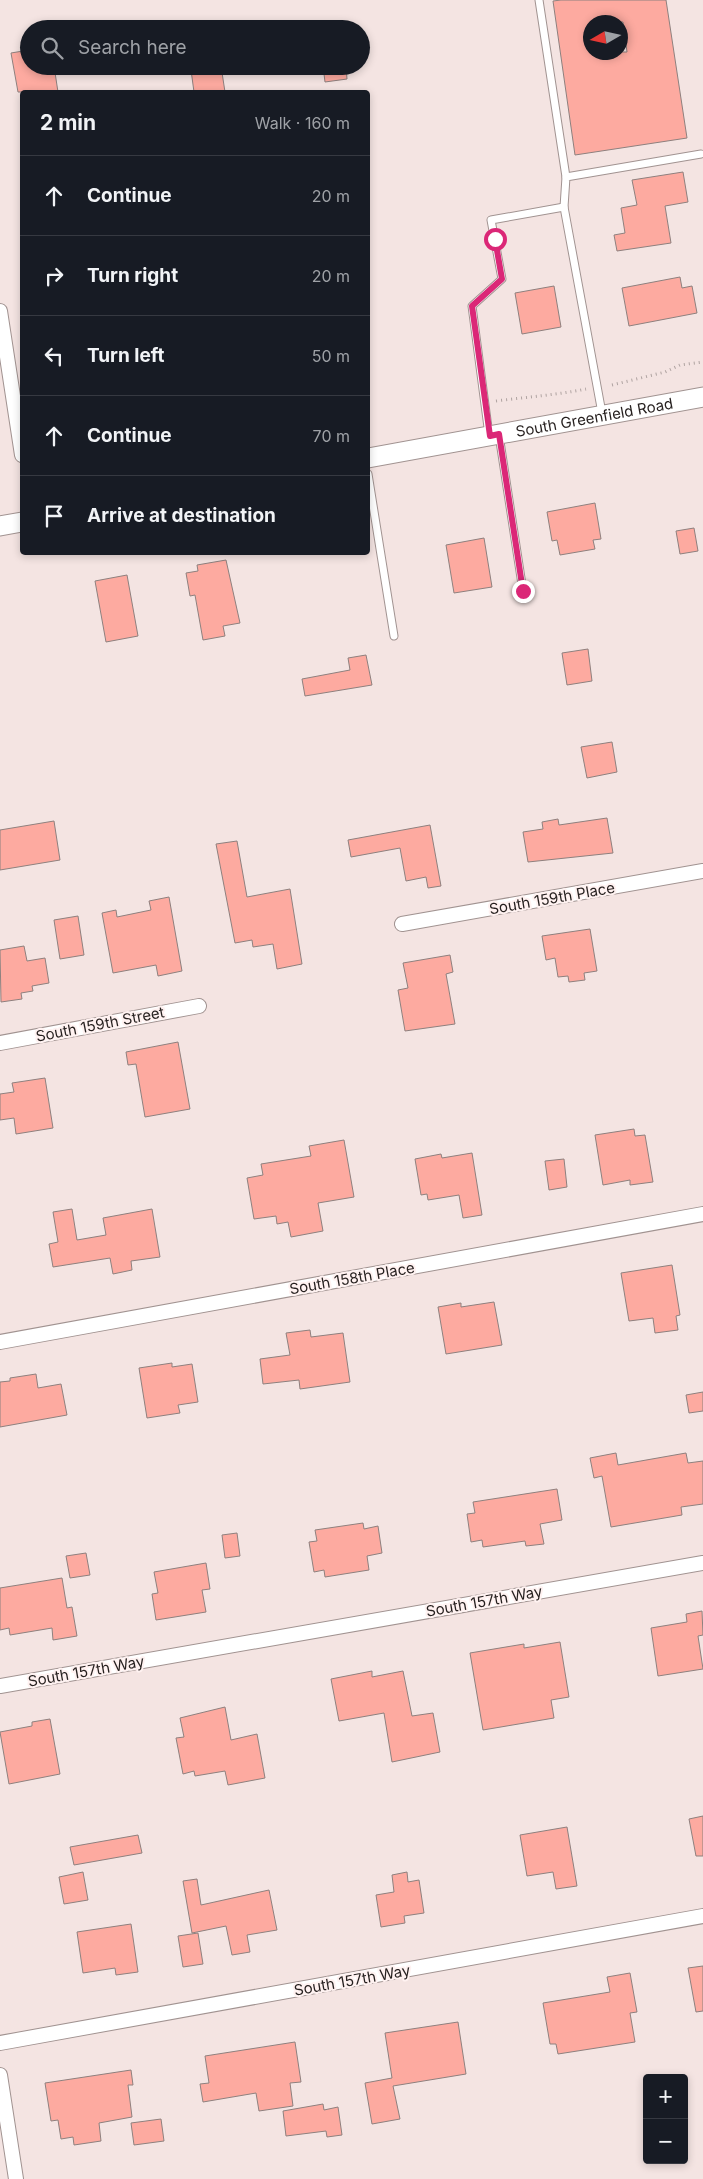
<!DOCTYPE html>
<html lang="en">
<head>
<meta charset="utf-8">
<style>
	body { margin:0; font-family:Inter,sans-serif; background:#20242c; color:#f1f3f6 }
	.controls { position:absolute; right:15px; bottom:15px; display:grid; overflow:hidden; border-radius:5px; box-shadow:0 2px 8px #0003 }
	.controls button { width:45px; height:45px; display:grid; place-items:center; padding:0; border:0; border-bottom:1px solid #363941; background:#171b24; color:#f1f3f6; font:25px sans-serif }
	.compass { position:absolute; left:583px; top:15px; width:45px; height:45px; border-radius:50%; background:#171b24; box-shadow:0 2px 8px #0003; rotate:261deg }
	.stop { position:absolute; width:15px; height:15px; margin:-11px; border:4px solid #db2777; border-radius:50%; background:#fff }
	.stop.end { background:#db2777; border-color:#fff; box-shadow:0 1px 5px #0008 }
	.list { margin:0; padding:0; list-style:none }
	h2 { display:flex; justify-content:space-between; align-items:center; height:65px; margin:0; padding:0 20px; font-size:21px }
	h2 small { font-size:16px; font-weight:400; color:#9ea1a6 }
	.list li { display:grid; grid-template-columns:32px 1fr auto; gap:15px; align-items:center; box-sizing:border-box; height:80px; padding:0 20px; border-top:1px solid #363941 }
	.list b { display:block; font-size:19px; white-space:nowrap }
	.list em { font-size:16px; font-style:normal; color:#9ea1a6 }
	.icon { flex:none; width:28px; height:28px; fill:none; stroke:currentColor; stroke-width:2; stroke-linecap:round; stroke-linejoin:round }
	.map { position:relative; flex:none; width:703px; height:2179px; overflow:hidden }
	.search { position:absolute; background:#171b24; box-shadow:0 2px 8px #0003; left:20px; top:20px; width:350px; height:55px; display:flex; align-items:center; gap:12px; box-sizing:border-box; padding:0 18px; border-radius:28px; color:#9ea1a6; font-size:19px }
	.panel { position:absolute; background:#171b24; box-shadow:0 2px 8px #0003; left:20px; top:90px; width:350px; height:465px; border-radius:5px }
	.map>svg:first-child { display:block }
	.building { fill:#fdaaa0; stroke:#8e807e; fill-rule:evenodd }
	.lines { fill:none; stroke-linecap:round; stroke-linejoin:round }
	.lane-casing { stroke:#a19391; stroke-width:9 }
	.street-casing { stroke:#a19391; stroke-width:16 }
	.secondary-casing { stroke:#a19391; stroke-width:21 }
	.path { stroke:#afa3a1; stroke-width:3; stroke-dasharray:1 4; stroke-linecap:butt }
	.lane { stroke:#fff; stroke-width:7 }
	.street { stroke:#fff; stroke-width:14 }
	.secondary { stroke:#fff; stroke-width:19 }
	.route { stroke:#db2777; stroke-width:6 }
	.labels { text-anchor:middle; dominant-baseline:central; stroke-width:4; stroke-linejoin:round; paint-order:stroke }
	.street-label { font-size:15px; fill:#251f1e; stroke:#fff2f1 }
</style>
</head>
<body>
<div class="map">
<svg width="703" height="2179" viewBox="0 0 703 2179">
	<rect width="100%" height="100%" fill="#f4e4e2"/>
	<g class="building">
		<path d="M561,0h105l21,138 -112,17 -22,-154zM590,22h33l4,30h-37z"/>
		<path d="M29,50v16h25l4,26h-40l-7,-39z"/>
		<path d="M221,66l4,26h-31l-3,-22z"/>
		<path d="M323,66h23l1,13 -22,3z"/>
		<path d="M683,172l5,30 -23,4 6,37 -54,8 -3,-16 11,-2 -4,-25 16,-3 -5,-25z"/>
		<path d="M680,277l2,11 10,-2 5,27 -68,13 -7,-38z"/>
		<path d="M554,286l7,41 -39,7 -7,-41z"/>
		<path d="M595,503l6,36 -8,1 2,9 -35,6 -3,-15 -5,1 -5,-29z"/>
		<path d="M694,528l4,23 -18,3 -4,-23z"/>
		<path d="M484,538l8,49 -38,6 -8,-48z"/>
		<path d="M226,560l14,63 -17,3 2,10 -22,4 -8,-45 -5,1 -4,-23 12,-2 -1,-6z"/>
		<path d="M127,575l11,61 -32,6 -11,-61z"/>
		<path d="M588,649l4,32 -25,4 -5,-32z"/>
		<path d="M366,655l6,30 -67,11 -3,-17 48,-9 -2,-12z"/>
		<path d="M612,742l5,30 -30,6 -6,-31z"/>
		<path d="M607,818l6,35 -85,9 -5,-30 20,-3 -1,-7 16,-3 1,6z"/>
		<path d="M54,821l6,39 -60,10v-40z"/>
		<path d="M430,825l11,61 -13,2 -2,-11 -20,4 -6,-33 -49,9 -3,-17z"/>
		<path d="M237,841l10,56 43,-8 12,75 -25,5 -4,-25 -20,3 -1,-7 -17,3 -19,-99z"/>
		<path d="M169,897l13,74 -24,5 -2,-11 -43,8 -11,-60 14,-3 1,7 34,-7 -2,-9z"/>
		<path d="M78,916l6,39 -24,4 -6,-39z"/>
		<path d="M590,929l7,42 -13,2 1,7 -16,2 -1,-6 -10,1 -3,-19 -9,2 -4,-24z"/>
		<path d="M24,946l3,15 18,-3 4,25 -17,3 1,5 -12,2 1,6 -21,3 -1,-52z"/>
		<path d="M450,955l3,17 -7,2 9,50 -50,7 -7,-41 10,-2 -5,-25z"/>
		<path d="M178,1042l12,67 -45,8 -9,-53 -8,1 -2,-13z"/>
		<path d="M45,1078l8,50 -37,6 -2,-16 -14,2v-26l14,-2 -2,-9z"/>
		<path d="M634,1129l1,7 10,-1 8,47 -23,3v-5l-27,5 -8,-50z"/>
		<path d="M344,1140l10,57 -36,6 5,28 -32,6 -3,-15 -11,2 -1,-8 -22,3 -7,-41 16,-3 -2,-11 50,-8 -2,-10z"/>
		<path d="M472,1153l10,62 -19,3 -4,-23 -31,5 -1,-6 -6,1 -6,-36 26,-5 1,4z"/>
		<path d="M564,1159l3,28 -18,3 -4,-29z"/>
		<path d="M72,1209l5,31 29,-5 -3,-17 49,-9 8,48 -29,4 1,9 -19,4 -3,-16 -57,9 -4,-23 9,-2 -5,-30z"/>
		<path d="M672,1265l8,50 -4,1 2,14 -23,3 -2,-15 -24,3 -8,-48z"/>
		<path d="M494,1302l8,43 -56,9 -8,-47 23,-4v4z"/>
		<path d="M310,1330l1,7 32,-4 7,49 -50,7 -1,-9 -36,4 -3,-25 30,-4 -4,-22z"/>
		<path d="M172,1363v4l20,-3 6,38 -20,3 2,8 -33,5 -8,-50z"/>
		<path d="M36,1374l2,14 23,-4 6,31 -67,12v-45l10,-1v-3z"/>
		<path d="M703,1392v19l-14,2 -3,-18z"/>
		<path d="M616,1453l2,12 68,-12 2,10 15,-2v43l-22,3 1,8 -71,12 -9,-51 -8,2 -4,-20z"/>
		<path d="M557,1489l5,31 -22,4 4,20 -18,2 -1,-5 -42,6 -1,-7 -11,2 -4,-28 8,-1 -2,-11z"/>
		<path d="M363,1523l1,6 14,-3 4,27 -15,3 2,14 -44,7 -1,-7 -10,2 -5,-30 8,-1 -2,-11z"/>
		<path d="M237,1533l3,23 -15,2 -3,-23z"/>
		<path d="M86,1553l4,22 -20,3 -4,-22z"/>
		<path d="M206,1563l4,26 -8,1 4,22 -50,8 -4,-26 6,-1 -4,-21z"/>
		<path d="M62,1578l5,30 5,-1 5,29 -24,4 -1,-12 -42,7 -1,-7 -9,2v-42z"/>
		<path d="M702,1611l1,24 -5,1 5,33 -45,7 -7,-48 36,-6 -1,-8z"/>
		<path d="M560,1642l9,55 -18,3 3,18 -71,12 -13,-77 54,-9v4z"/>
		<path d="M372,1671v6l31,-6 9,45 21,-3 7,39 -48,10 -8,-49 -45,8 -8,-42z"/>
		<path d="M225,1707l6,33 26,-6 8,44 -37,7 -3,-14 -30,5 -1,-5 -11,3 -7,-36 8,-1 -4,-19z"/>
		<path d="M50,1719l10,55 -51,10 -9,-52 32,-6v-4z"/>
		<path d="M703,1816v40h-7l-7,-37z"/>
		<path d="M567,1827l10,59 -21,3 -3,-17 -26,4 -7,-41z"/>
		<path d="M138,1835l4,18 -68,12 -4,-18z"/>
		<path d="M83,1872l5,28 -24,4 -5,-27z"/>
		<path d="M407,1872l1,10 11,-2 5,33 -20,3 1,7 -24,4 -5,-32 18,-3 -2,-17z"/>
		<path d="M197,1879l4,26 68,-15 8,40 -30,5 3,17 -18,3 -6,-29 -34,7 -9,-52z"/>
		<path d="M131,1924l7,48 -22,3 -1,-7 -32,5 -6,-41z"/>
		<path d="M198,1933l5,31 -20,3 -5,-31z"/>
		<path d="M703,1966v45l-7,1 -8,-44z"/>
		<path d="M630,1973l7,39 -7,1 5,29 -77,12 -2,-10h-6l-7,-41 67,-11 -3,-15z"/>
		<path d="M458,2022l8,52 -73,12 7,33 -28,5 -7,-41 27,-5 -7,-45z"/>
		<path d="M295,2042l6,40 -11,1 3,23 -34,5 -3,-18 -53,9 -3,-18 9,-1 -4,-27z"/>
		<path d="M131,2070l2,15h-5l4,32 -33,6 2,18 -27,4 -1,-8 -12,2 -3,-19 -7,1 -6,-38z"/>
		<path d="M323,2104l1,6 14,-3 4,28 -15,2 -1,-6 -40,5 -3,-25z"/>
		<path d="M161,2119l3,22 -30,4 -3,-22z"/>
	</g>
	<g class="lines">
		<defs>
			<g id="lane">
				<path d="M539,0l27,177"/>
				<path d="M602,413l-38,-206 2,-30 135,-23"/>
				<path d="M489,435l-17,-129 30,-27 -11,-59 73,-13"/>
				<path d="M499,435l24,156"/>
				<path d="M368,474l26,162"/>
			</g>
			<g id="street">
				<path d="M0,311l22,144"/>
				<path d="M402,924l301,-53"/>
				<path d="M0,1043l199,-37"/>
				<path d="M0,1342l703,-128"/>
				<path d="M0,1686l703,-123"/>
				<path d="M0,2043l703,-127"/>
				<path d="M0,2075l16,104"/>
			</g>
			<g id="secondary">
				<path id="s1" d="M368,458l335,-61"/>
				<path d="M0,526l22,-4"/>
			</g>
		</defs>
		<use href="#lane" class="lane-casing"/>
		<use href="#street" class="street-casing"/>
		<use href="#secondary" class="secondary-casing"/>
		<g class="path">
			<path d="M612,385l53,-13 15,-7 23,-3"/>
			<path d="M496,401c31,-4 60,-6 90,-12"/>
		</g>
		<use href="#lane" class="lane"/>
		<use href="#street" class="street"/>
		<use href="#secondary" class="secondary"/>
	</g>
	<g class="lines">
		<path class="route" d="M495,239l7,40 -30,27 18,130 9,-2 24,157"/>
	</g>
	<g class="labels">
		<g class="street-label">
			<text stroke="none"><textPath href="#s1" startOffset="230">South Greenfield Road</textPath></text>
			<text transform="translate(552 898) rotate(-10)">South 159th Place</text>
			<text transform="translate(100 1024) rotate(-11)">South 159th Street</text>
			<text transform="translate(352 1278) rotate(-10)">South 158th Place</text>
			<text transform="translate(484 1601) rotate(-10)">South 157th Way</text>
			<text transform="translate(86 1671) rotate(-10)">South 157th Way</text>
			<text transform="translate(352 1980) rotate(-10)">South 157th Way</text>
		</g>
	</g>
</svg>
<div class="controls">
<button>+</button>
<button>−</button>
</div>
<svg class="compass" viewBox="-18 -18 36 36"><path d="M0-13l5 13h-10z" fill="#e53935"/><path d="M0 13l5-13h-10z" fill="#9ea1a6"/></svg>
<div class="stop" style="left:495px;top:239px"></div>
<div class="stop end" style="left:523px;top:591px"></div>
<div class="search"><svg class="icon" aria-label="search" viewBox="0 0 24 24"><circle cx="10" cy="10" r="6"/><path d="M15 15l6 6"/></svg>Search here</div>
<section class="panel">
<h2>2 min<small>Walk · 160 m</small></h2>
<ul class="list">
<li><svg class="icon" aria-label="ahead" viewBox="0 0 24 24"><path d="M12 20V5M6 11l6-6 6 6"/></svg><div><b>Continue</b></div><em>20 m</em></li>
<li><svg class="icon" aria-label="right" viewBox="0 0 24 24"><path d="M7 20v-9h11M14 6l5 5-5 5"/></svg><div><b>Turn right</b></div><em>20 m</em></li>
<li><svg class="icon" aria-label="left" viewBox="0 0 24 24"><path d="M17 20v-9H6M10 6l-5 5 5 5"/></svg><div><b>Turn left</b></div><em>50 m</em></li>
<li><svg class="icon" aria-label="ahead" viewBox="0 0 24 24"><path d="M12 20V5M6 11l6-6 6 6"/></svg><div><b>Continue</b></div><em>70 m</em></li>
<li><svg class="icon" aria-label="arrive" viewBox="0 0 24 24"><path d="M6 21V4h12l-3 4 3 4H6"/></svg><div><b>Arrive at destination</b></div></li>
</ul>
</section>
</div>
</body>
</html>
